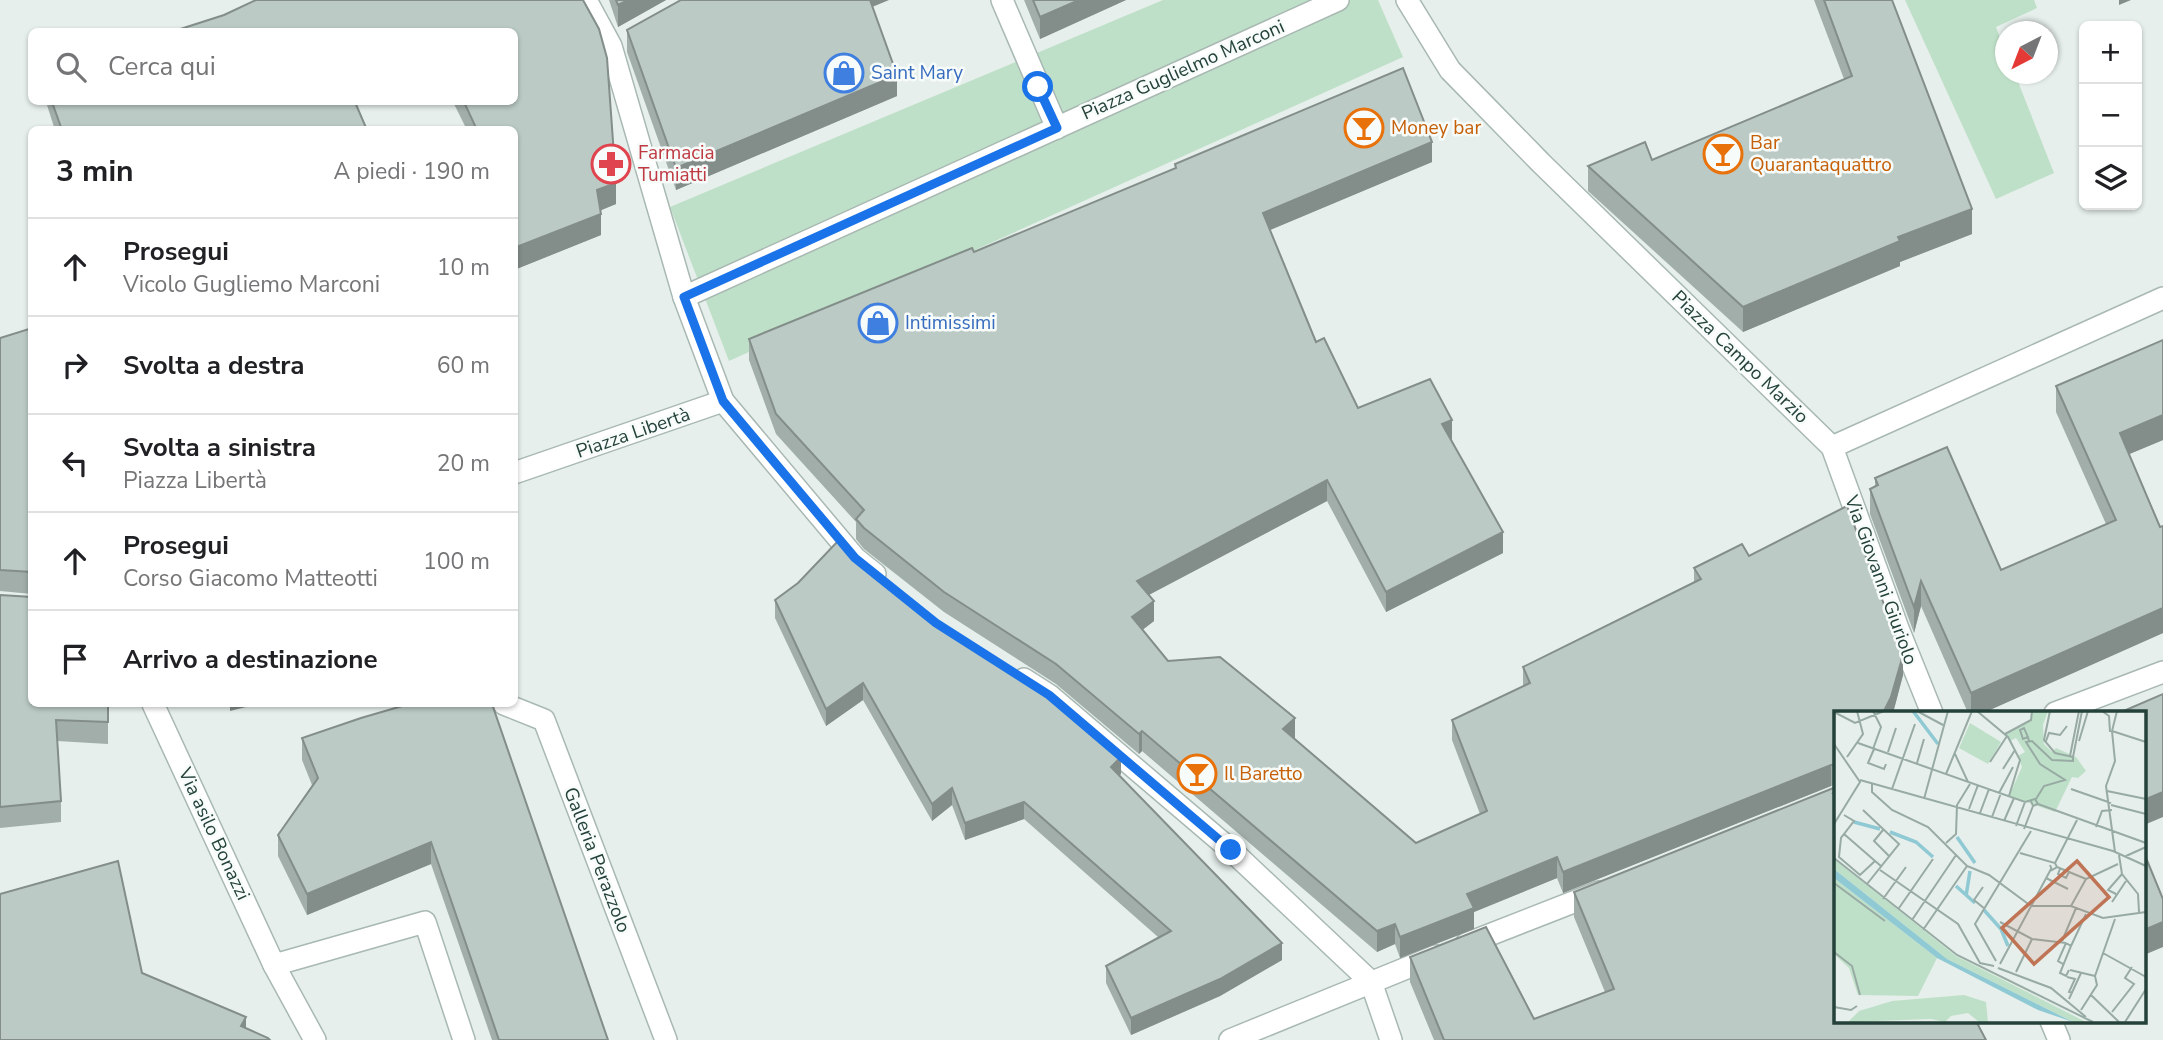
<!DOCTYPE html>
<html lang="it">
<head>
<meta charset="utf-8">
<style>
	body { margin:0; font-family:"Nunito Sans",sans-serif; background:#f2f2f2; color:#202124 }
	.controls { position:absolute; right:21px; top:21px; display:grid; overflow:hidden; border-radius:10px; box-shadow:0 2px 5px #0004 }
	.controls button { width:63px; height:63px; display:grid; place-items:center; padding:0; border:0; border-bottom:2px solid #e0e0e0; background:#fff; color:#202124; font:35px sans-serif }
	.compass { position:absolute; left:1995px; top:21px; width:63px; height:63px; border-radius:50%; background:#fff; box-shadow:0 2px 5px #0004; rotate:222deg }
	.stop { position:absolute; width:21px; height:21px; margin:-16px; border:5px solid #1a73e8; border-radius:50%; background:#fff }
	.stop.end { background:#1a73e8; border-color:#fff; box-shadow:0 2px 7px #0008 }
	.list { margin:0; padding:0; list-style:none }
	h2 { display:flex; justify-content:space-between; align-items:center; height:91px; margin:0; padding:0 28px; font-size:30px }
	h2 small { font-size:23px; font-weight:400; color:#757577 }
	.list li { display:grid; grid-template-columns:46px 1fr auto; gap:21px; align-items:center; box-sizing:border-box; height:98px; padding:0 28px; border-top:2px solid #e0e0e0 }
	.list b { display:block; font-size:26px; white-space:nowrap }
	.list p { margin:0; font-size:23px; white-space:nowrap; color:#757577 }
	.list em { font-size:23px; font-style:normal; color:#757577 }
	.icon { flex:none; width:38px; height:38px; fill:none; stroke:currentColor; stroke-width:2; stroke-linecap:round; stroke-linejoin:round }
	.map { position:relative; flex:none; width:2163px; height:1040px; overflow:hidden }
	.search { position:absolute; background:#fff; box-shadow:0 2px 5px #0004; left:28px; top:28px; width:490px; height:77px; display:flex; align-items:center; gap:18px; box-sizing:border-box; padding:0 24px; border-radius:10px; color:#757577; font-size:26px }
	.panel { position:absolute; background:#fff; box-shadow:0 2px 5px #0004; left:28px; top:126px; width:490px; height:581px; border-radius:10px }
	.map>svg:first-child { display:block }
	.green { fill:#bfe0c8 }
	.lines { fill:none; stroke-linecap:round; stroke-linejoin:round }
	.minor-casing { stroke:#a8b8b2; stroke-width:24 }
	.minor { stroke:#fff; stroke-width:21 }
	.wall { fill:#a1aea9 }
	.shaded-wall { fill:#838d89 }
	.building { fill:#bbcac4; stroke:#838d89; stroke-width:2 }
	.route { stroke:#1a73e8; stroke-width:9 }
	.labels { text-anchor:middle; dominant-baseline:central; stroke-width:5; stroke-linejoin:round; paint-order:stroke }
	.street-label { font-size:19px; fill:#24423a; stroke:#f7fbf9 }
	.shop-label { font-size:19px; fill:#366cbe; stroke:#f7fbf9; text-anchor:start }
	.food-label { font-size:19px; fill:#c56008; stroke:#f7fbf9; text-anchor:start }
	.health-label { font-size:19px; fill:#be3a42; stroke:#f7fbf9; text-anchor:start }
	.inset-river { fill:none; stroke:#8ec9d4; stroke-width:3.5 }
	.inset-road { fill:none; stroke:#98aaa4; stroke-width:2 }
	.view { fill:#c07456; fill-opacity:0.15; stroke:#c07456; stroke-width:3.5 }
	.inset-edge { fill:none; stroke:#24423a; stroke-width:3.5 }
</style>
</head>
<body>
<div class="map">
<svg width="2163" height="1040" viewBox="0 0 2163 1040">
	<rect width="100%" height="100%" fill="#e6efeb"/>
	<g class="green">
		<path d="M1163,0h215l25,57 -674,304 -59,-154z"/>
		<path d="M1905,0h129l3,8 -41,19 9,24 1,23h9l39,99 -58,26z"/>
	</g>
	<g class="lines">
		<defs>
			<g id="minor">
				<path d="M586,0l25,46 73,251 39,104 132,157 20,16"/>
				<path d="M1002,0l55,128"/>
				<path d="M1407,0l43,70 91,93 291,284 67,184 33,82"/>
				<path d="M684,297l654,-297"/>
				<path d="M1832,447l331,-149"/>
				<path d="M514,473l209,-72"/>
				<path d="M1024,679l25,16 182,155 140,132 20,58"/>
				<path d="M153,704l121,261 41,75"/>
				<path d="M504,704l40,16 122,320"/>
				<path d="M2055,713l108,-41"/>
				<path d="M1466,944l133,-52"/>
				<path d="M274,965l151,-43 39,118"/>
				<path d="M2051,1021l8,19"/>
				<path d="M1230,1040l206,-84"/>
			</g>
		</defs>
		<use href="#minor" class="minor-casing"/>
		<use href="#minor" class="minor"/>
	</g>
	<g class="wall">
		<path d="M583,0l33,204 -16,6 1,25 -87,35v-140h-47l-14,-28h61v-70l-290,-17z"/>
		<path d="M609,0h57l-48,27z"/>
		<path d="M1024,0h102l-86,39z"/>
		<path d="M1814,0h78l80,234 -72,28v4l-157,66 -155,-141v-25l64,-6 192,-81z"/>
		<path d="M872,7l25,89 -221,94 -49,-138v-22z"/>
		<path d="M46,102h309l12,28h-312z"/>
		<path d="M1432,162l-162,68 46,112 42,66 94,32 51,113 -117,59 -59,-111 -178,94 5,26 -12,9 26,31 127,78 121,104 64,-29 -28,-74v-20l71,-34v-19l171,-85v-14l55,-12 154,119 -10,38h-57v72l-5,1 -268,107 -6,-15 -83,34v17l-74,29 -5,-14 -18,8 -235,-201 -3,3 -83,-70 -112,-72 -80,-63 -8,-10v-17l-80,-88 -27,-74v-21l225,-87 201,-84v-4z"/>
		<path d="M32,328v266l-32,-3v-253z"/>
		<path d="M2056,386l107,54 -34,14 34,179 -180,80h-15l-47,-107 -7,27 -44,-119v-25l5,-3v-8l126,92 105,-46 -50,-112z"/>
		<path d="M847,551l274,223 -2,1 163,185 -62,36 -89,39 -25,-52v-17l52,-29 -134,-118 -59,21 -13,-35 -20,16 -69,-121 -37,26 -51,-108v-18z"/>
		<path d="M0,595l108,109v40l-51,-3 4,60v21l-61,6z"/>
		<path d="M361,718l247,322h-116l-61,-176 -124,51 -29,-59v-21l34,-50 -10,-25v-22z"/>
		<path d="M1574,892l262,129 150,19h-552l-24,-58v-25l124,62 71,-27 -31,-75z"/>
	</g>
	<g class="shaded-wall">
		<path d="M628,0h38l-48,27v-22z"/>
		<path d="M865,0h24l-24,10z"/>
		<path d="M1079,0h47l-86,39v-22z"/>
		<path d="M2119,0h12l-12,5z"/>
		<path d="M897,75v21l-221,94v-22z"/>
		<path d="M1432,142v20l-169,71v-20z"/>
		<path d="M616,183v21l-19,8v-22z"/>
		<path d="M1972,209v25l-72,28v4l-157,66v-25l155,-70z"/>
		<path d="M601,214v21l-87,35v-22z"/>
		<path d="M2163,415v25l-43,18v-25z"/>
		<path d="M1452,420v20l-10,5v-21z"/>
		<path d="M1327,480v21l-190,100v-20z"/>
		<path d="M1503,532v21l-117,59v-20z"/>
		<path d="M1921,581v25l-7,27v-26z"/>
		<path d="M1154,601v20l-22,17v-21z"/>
		<path d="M2163,608v25l-180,80h-12v-20z"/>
		<path d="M1903,655v20l-10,38h-10z"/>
		<path d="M863,683v17l-37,26v-17z"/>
		<path d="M230,704h28l-28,7z"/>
		<path d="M1295,718v21l-12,10v-20z"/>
		<path d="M1142,731v20l-3,3v-20z"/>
		<path d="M1121,757v17l-10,10v-17z"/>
		<path d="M1831,765v21l-268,107v-21z"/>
		<path d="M952,788v17l-20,16v-17z"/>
		<path d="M2163,792v25l-19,8v-25z"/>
		<path d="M1024,802v17l-59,21v-17z"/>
		<path d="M431,842v22l-124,51v-21z"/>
		<path d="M1557,857v21l-83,34v17l-74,29v-21l67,-43z"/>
		<path d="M2163,922v25l-19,8v-25z"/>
		<path d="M1395,924v20l-18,8v-21z"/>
		<path d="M1282,943v17l-62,36 -89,39v-17z"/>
		<path d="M246,1017v23l-5,-14z"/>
	</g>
	<g class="building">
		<path d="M256,0h327l16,29 8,29 9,125 -19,7 4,24 -87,34v-118h-37l-13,-28h50v-70h-343l53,-17z"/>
		<path d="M616,0h12l-10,5z"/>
		<path d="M681,0h189l27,75 -221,93 -49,-138z"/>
		<path d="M1033,0h46l-39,17z"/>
		<path d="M1824,0h68l80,209 -74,28 2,4 -157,66 -155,-141 57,-24 7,18 200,-84z"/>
		<path d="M1403,68l29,74 -169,71 53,129 8,-4 34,70 72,-29 22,41 -10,4 61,108 -117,60 -59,-112 -190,101 17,20 -22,16 36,44 52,-4 75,61 -12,11 133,114 71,-32 -35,-91 78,-37 -7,-16 178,-88 -7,-11 48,-24 7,12 98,-50 56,149 -12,42 -8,16h-47v52h-5l-268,107 -6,-15 -90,37 7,14 -74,29 -5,-13 -18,7 -235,-200 -3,3 -83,-70 -112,-72 -80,-64 -8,-9 8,-9 -88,-96 -27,-75 223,-91 2,4 202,-84 -1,-4z"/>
		<path d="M52,102h303l12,28h-305z"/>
		<path d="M32,328v244l-32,-2v-232z"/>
		<path d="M2163,340v75l-43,18 40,94 3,-1v82l-192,85 -50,-112 -7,26 -44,-118 8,-4 -3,-7 72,-31 54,123 115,-50 -60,-134z"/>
		<path d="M838,541l9,10 81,65 113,73 80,68 -10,10 171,176 -62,36 -89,39 -25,-52 65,-35 -147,-129 -59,21 -13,-35 -20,16 -69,-121 -37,26 -51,-109 23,-17z"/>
		<path d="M0,595l32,2v107h76v18l-52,-2 5,81 -61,6z"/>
		<path d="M2163,694v98l-19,8v-87h-25z"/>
		<path d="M409,704h83l116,336h-109l-68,-198 -124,52 -29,-59 40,-57 -16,-40 59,-20z"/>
		<path d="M1836,787l-3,6h3v228h140l10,19h-542l-34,-83 76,-30 48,92 80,-30 -40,-97z"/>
		<path d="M2144,853l19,46v23l-19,8z"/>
		<path d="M118,861l24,112 104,44 -5,9 27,12 2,2h-270v-146z"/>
	</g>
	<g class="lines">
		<path class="route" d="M1038,87l19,41 -373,169 39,104 132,157 81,65 113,72 182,155"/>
	</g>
	<defs>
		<symbol id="shop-ring" viewBox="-11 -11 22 22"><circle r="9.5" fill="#f7fbf9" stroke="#3f7fe0" stroke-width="1.5"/><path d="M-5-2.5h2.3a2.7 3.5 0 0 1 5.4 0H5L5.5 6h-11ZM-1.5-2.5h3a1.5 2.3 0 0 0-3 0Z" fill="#3f7fe0"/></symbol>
		<symbol id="bar-ring" viewBox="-11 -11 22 22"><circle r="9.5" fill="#f7fbf9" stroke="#e8710a" stroke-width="1.5"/><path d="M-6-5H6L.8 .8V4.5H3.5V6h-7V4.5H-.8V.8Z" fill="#e8710a"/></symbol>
		<symbol id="pharmacy-ring" viewBox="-11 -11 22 22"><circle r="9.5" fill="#f7fbf9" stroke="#e0444e" stroke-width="1.5"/><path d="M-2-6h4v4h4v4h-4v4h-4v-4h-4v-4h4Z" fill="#e0444e"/></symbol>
	</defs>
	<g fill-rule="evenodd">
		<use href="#shop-ring" x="822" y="51" width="44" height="44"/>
		<use href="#bar-ring" x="1342" y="106" width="44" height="44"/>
		<use href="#bar-ring" x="1701" y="132" width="44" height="44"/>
		<use href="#pharmacy-ring" x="589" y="142" width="44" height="44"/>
		<use href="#shop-ring" x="856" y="301" width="44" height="44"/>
		<use href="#bar-ring" x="1175" y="752" width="44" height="44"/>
	</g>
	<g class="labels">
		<g class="street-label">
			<text transform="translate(1183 70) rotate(-24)">Piazza Guglielmo Marconi</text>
			<text transform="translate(1740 357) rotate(44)">Piazza Campo Marzio</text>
			<text transform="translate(633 433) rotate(-19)">Piazza Libertà</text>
			<text transform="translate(1881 580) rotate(70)">Via Giovanni Giuriolo</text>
			<text transform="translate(214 834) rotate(65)">Via asilo Bonazzi</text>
			<text transform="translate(597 860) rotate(69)">Galleria Perazzolo</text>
		</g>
		<g class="shop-label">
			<text x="871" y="73">Saint Mary</text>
			<text x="905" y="323">Intimissimi</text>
		</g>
		<g class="food-label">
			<text x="1391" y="128">Money bar</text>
			<text x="1750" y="143">Bar<tspan x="1750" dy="22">Quarantaquattro</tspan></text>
			<text x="1224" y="774">Il Baretto</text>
		</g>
		<g class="health-label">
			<text x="638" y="153">Farmacia<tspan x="638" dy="22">Tumiatti</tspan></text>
		</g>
	</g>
	<g transform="translate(1834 711)">
		<rect width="312" height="312" fill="#e6efeb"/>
		<path d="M214,0l-5,14 1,19 8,8 4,-4 20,9 10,14 -8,7 -6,-1 -17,35 -46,-16 13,-29 -4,-11 7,-4 -9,-14 -6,3 -5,-7 27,-14v-8zM136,12l31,19 -13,22 -29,-16zM0,148l122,97 130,66h-13l-126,-63 -113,-90zM0,167l103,80 -19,38 -60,-1 -9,-27 -15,-14zM130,284l22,7 2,20h-9l-11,-9 -17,3 -6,6 -14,-3 -83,3 11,-11 33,-10z" fill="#bfe0c8"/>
		<path d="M0,158l113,90 126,63 -35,-12 -101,-52 -103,-80z" fill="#8ec9d4"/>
		<path class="inset-river" d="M79,0l25,33M20,111l26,7M56,121l26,10 17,15M123,126l18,26M122,175l19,17M132,185l4,-25M150,199l17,19 7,17"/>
		<path class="inset-road" d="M83,0l26,14M143,0l31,26 12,23 -11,36M268,0l7,5 1,16M0,1l21,11 29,-12M278,20l34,11M171,23l26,-14 1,-9M194,26l-5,2 -3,-9 4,-2 4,9 1,4M212,30l3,-8 11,2 7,-9M245,30l9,-30M24,32l167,59 10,-3 3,5 -5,2 -2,-5M0,33l26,38 -26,42M39,38l8,-22 -8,-16M40,38l-6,14 16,6 2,-5M54,41l8,-24M121,43l13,28M236,45l9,-45M13,46l16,-23 -6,-23M239,46l9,-46M156,51l17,-26M83,52l7,-24M169,58l12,-19M112,63l26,-63M26,69l253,71 33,15M38,73v8l20,18 36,17 39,39 22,9 42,31h40l32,12 43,-6M58,78l23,-65M237,78l40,14M273,80l39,8M165,82l14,-26M90,88l24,-88M202,88l8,-13 21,-6 -25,-16 -14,-22 6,-1 20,19 21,1v-4l-18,-4 -11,-13 6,-29M204,93l108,39M277,94l35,9M135,98l9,-24M29,99l36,34 -32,40M146,102l9,-24M10,104l10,6 -13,17 -2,19 21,18 15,-14M158,106l9,-24M170,110l10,-23M182,115l9,-24M262,116l6,-16 10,-1M190,118l9,-23M49,119l-9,11 16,16M10,123l38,33M112,132l10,-9 1,-29 13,-21M281,141l-9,-66 9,-25 -3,-30 5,-20M186,142l35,10 2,4 -5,3 -2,-5M285,144l3,19 16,20 1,18M292,145l20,-9M0,147l123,97 136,67M221,152l22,-43M223,156l29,12M226,158l-2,5 8,4 3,-6M46,159l78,54 22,39 14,3M212,167l22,11M0,172l51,38M149,176l-9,13 11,9M282,183l-8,-4 14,-16M49,188l23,-32M278,191l14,-21M237,195l15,-27 32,-15M65,197l34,-49M78,209l44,-65M166,211l32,17 34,4M89,219l44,-64M228,230l14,-33M232,232l5,3 -11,27 6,3 3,-6M237,235l15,-32M0,241l18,14 8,29M269,242l43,24M162,250l-21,-37 56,-93M166,253l51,-95M229,253l-5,-3 8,-18M164,257l53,20 35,29M236,259l25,6M182,261l16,-33M233,266l8,2 -6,13 3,1M257,284l28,27M235,288l12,-26M0,296l17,3 6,-4M247,299l16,-25 -2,-9 20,-57M278,301l22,-28 -9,-6 7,-11M291,311l21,-33"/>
		<path class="view" d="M243,150l32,36 -75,67 -32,-36z"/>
		<rect width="312" height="312" class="inset-edge"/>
	</g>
</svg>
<div class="controls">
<button>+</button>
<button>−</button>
<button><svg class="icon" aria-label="layers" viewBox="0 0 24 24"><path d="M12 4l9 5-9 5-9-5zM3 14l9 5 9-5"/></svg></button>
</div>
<svg class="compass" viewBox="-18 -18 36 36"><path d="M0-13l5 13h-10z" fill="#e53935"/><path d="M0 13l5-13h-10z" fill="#757577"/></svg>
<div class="stop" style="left:1038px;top:87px"></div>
<div class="stop end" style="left:1231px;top:850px"></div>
<div class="search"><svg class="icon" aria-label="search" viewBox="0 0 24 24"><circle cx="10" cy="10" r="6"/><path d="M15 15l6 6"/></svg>Cerca qui</div>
<section class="panel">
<h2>3 min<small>A piedi · 190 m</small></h2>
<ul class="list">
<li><svg class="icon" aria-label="ahead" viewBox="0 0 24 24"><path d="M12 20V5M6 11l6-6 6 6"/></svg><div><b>Prosegui</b><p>Vicolo Gugliemo Marconi</p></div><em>10 m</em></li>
<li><svg class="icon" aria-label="right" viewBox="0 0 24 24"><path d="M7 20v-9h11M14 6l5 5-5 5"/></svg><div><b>Svolta a destra</b></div><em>60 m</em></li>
<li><svg class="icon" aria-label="left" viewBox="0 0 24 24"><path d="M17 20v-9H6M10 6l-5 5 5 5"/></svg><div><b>Svolta a sinistra</b><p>Piazza Libertà</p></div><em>20 m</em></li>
<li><svg class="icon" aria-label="ahead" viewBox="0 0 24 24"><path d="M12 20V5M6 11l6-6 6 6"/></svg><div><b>Prosegui</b><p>Corso Giacomo Matteotti</p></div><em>100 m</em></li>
<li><svg class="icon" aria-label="arrive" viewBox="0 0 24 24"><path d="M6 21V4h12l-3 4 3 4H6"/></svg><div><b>Arrivo a destinazione</b></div></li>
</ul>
</section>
</div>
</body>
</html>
